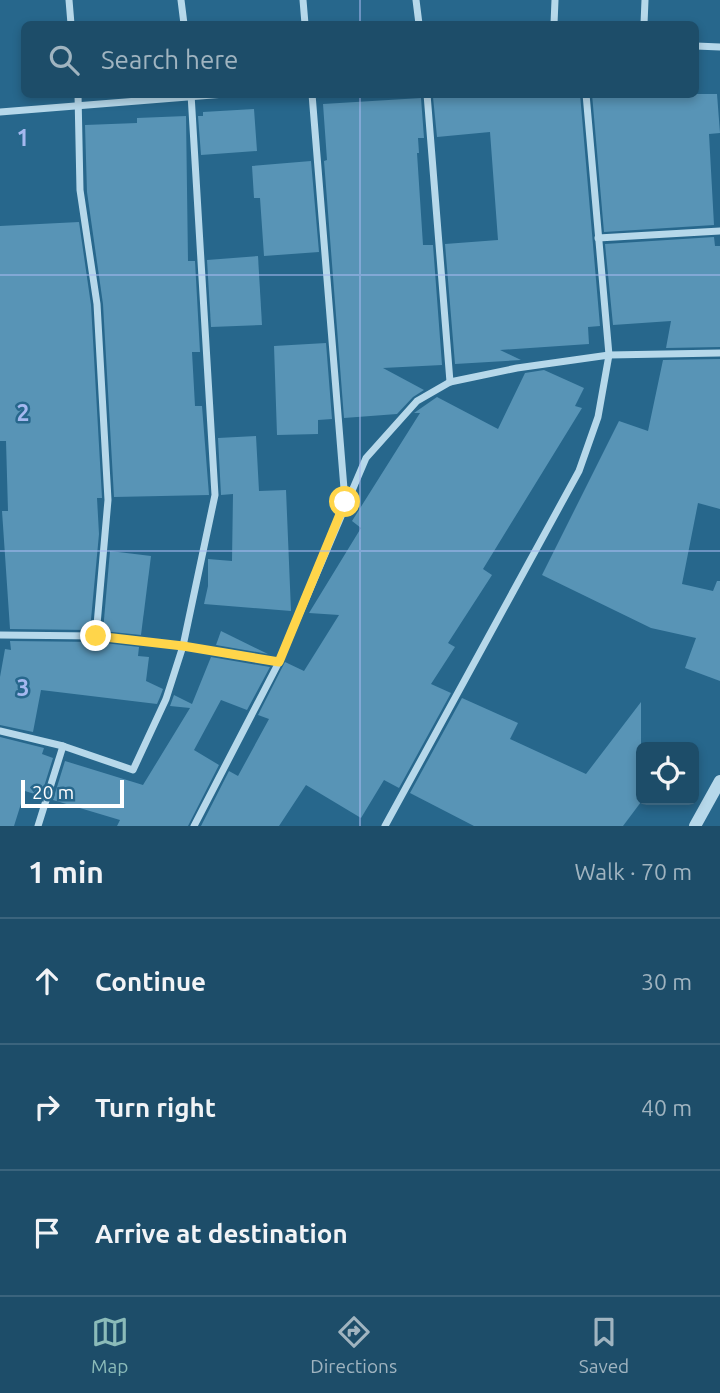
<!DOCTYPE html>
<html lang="en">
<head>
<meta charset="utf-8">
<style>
	body { margin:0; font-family:Ubuntu,sans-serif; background:#2a5771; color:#f1f3f6 }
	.controls { position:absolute; right:21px; bottom:21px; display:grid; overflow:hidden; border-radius:10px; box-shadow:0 4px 10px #0003 }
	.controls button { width:63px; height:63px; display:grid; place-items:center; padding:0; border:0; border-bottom:2px solid #3b647d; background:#1d4d69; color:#f1f3f6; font:35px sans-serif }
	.scale { position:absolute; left:21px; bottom:18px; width:103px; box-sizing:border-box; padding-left:7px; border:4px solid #fff; border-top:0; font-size:19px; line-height:24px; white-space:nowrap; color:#fff; -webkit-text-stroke:5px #27678c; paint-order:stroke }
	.stop { position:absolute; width:21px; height:21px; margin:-16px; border:5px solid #ffd54a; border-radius:50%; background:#fff }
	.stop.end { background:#ffd54a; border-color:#fff; box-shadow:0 2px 7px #0008 }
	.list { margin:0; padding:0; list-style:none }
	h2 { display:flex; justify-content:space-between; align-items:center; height:91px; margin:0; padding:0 28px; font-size:30px }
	h2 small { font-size:23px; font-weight:400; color:#a0b4c0 }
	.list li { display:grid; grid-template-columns:46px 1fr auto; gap:21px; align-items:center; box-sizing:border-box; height:126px; padding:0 28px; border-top:2px solid #3b647d }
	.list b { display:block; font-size:26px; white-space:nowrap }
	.list em { font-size:23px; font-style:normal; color:#a0b4c0 }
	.icon { flex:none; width:38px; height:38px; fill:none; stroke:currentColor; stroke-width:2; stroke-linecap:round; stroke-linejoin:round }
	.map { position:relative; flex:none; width:720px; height:826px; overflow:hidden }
	.search { position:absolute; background:#1d4d69; box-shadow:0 4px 10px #0003; left:21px; right:21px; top:21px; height:77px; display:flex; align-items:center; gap:18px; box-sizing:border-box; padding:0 24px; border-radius:10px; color:#a0b4c0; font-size:26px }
	.sheet { height:469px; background:#1d4d69 }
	nav { display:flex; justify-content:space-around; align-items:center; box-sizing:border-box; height:98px; border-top:2px solid #3b647d; background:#1d4d69; font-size:19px; color:#a0b4c0 }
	nav a { display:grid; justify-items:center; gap:4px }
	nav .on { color:#8bbbb9 }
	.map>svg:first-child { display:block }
	.building { fill:#5894b6 }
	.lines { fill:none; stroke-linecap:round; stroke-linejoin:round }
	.minor { stroke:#b6d8ea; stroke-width:7 }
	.tertiary { stroke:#b6d8ea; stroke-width:12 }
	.route { stroke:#ffd54a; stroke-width:9 }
	.grid { fill:none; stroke:#a5b8ef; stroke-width:2; stroke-opacity:0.55 }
	.grid-label { font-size:23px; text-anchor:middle; font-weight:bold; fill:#a5b8ef; stroke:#27678c; stroke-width:5; stroke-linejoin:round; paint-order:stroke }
</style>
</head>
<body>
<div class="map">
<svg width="720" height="826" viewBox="0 0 720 826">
	<rect width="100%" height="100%" fill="#27678c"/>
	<g class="building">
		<path d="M440,94h140l20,232 -12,1 1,17 -89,6 21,10 -66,4 -10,-120 53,-4 -8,-108 -53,5 -4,-40z"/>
		<path d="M592,94h125l3,39 -11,1 5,91 -110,7z"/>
		<path d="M421,98l3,40h-6l1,15h-2l6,92h10l9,120 -59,3 41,22 -11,7 -16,17 -53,4 -20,-257 3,-1 -4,-56z"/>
		<path d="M254,109l3,42 -56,4 -3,-39h5v-4z"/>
		<path d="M186,116l2,145h7l5,91h-8l3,54h7l7,89 -95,2 -11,-193 -16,-112 -2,-67 52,-2v-5z"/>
		<path d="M311,161l8,91 -55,4 -4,-58h-6l-2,-32z"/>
		<path d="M79,222l12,83 11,193h-5l2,36 -9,96 -80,-1 -8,-118h6l-2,-70h-6v-215z"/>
		<path d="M714,237l1,9h5v101l-54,1 5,-27 -58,4 -8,-81z"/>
		<path d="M258,256l4,69 -51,2 -4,-67z"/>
		<path d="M326,343l6,76 -14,1v14l-41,1 -3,-89z"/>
		<path d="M720,359v150l-22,-6 -16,81 31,7 4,-10h3v100l-35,-13 11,-30 -45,-10 -109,-53 77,-154 29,10 15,-71z"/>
		<path d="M544,370l40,18 -9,18 7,2 -99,161 9,6 -44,68 7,4 -24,37 20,9 -52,95 -15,-8 -23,38 -55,-33 -27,41h-78l28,-55 9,5 31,-57 -11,-4 27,-53 19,9 35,-56 -30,-2 52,-85 -9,-7 68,-108h-6l23,-16 61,32 27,-56z"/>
		<path d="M256,436l3,55 27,-1 5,121 -87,-7 4,-18v-27l24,2 1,-67 -12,1 -3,-57z"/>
		<path d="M110,551l41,5 -10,79 -38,-4z"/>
		<path d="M221,631l47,23 -52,-9z"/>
		<path d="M10,641l86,1 43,5 -1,9 11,1 -3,24 17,8 -3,8 -3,7 -116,-14 -8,42 -33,-7v-48l5,-28 6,1z"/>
		<path d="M211,657l59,10 -23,43 -26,-10 -27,50 25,15 -31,61h-71l3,-6 -67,-20 12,-39 78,24 47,-77 -20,-2 4,-11 18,9z"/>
		<path d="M462,698l56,25 -8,16 76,35 55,-72v100l-18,24h-149l-64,-33z"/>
		<path d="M0,737l44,11 -2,6 11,4 -12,38 -16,-5 -11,35h-14z"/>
	</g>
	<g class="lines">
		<g class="minor">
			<path d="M69,0l2,24"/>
			<path d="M181,0l3,24"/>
			<path d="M303,0l2,24"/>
			<path d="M416,0l3,24"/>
			<path d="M554,24l1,-24"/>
			<path d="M644,24l1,-24"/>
			<path d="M696,46l24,1"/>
			<path d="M78,94l2,96 17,114 11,196 -12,136"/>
			<path d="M312,94l33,407"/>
			<path d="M427,94l23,288"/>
			<path d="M0,112l225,-18"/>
			<path d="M598,238l122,-7"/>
			<path d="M0,635l96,1 87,10 96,16"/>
			<path d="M0,731l63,15"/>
			<path d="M38,826l25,-80 70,24 33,-71 17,-53 32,-151 -24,-401"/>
			<path d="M194,826l85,-164 87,-204 51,-57 33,-19 67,-14 92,-13 111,-2"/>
			<path d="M385,826l194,-355 19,-54 11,-62 -23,-261"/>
		</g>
		<path class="tertiary" d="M695,826l25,-45"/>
	</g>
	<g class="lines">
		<path class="route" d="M96,636l87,10 96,16 66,-160"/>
	</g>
	<path class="grid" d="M360,0v24M360,94v732M0,275h720M0,551h720"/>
	<g class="grid-label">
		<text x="23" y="146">1</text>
		<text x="23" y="421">2</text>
		<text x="23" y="696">3</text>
	</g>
</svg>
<div class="controls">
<button><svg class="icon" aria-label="locate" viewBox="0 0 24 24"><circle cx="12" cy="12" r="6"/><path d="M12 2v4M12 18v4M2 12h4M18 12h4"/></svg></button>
</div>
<div class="scale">20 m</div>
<div class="stop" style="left:345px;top:502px"></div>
<div class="stop end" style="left:96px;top:636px"></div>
<div class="search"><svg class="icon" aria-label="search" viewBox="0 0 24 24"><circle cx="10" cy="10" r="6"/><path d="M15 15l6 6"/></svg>Search here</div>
</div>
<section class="sheet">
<h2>1 min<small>Walk · 70 m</small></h2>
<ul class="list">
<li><svg class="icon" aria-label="ahead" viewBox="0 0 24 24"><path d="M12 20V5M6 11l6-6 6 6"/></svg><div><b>Continue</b></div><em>30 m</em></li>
<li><svg class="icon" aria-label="right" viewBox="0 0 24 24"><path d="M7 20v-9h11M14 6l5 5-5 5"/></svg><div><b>Turn right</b></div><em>40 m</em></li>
<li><svg class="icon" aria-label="arrive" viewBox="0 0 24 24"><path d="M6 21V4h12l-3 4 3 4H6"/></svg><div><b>Arrive at destination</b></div></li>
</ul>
</section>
<nav>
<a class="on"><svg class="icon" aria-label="map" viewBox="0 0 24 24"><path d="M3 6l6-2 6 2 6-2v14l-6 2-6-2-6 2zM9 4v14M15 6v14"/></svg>Map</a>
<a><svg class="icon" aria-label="directions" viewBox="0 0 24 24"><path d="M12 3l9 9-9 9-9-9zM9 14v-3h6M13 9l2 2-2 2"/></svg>Directions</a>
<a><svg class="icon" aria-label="saved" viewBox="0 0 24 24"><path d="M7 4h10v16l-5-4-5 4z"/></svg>Saved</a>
</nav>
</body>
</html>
